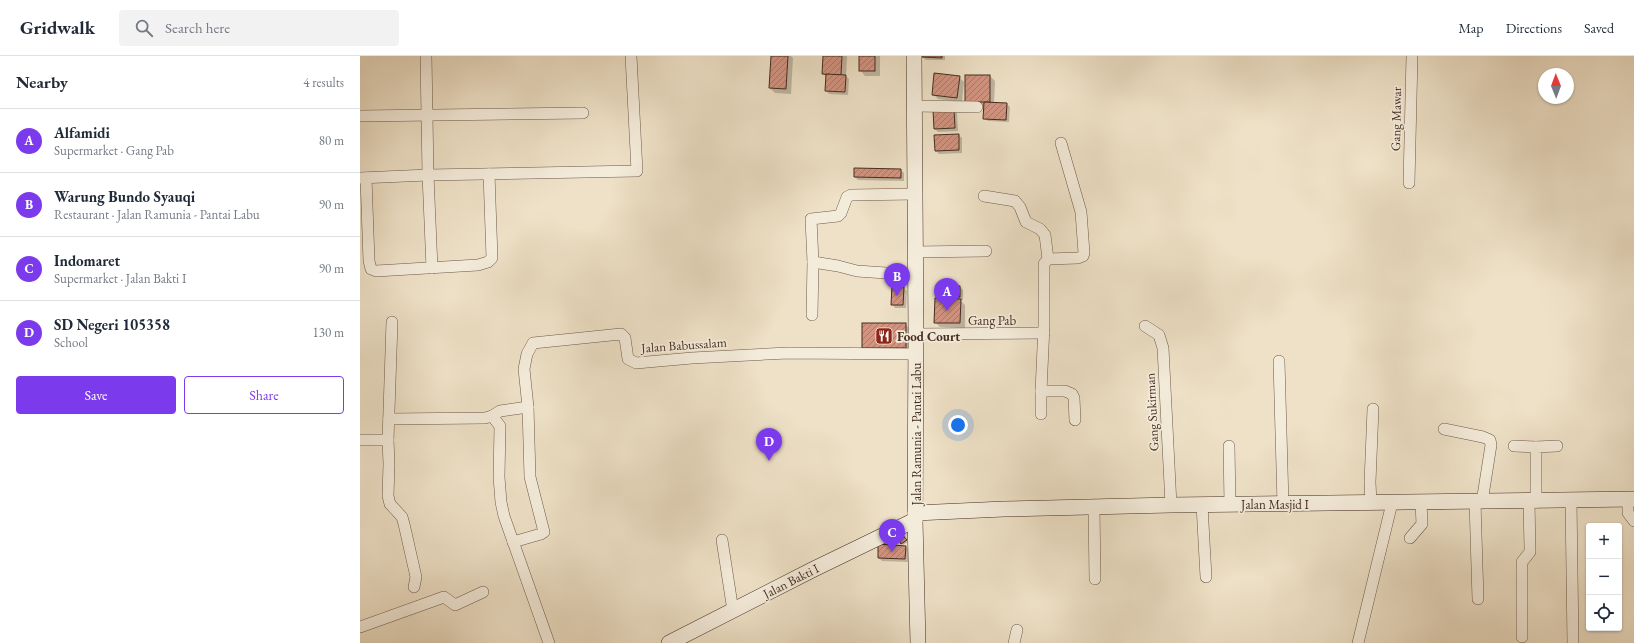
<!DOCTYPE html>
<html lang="en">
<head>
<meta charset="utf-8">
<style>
	body { margin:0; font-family:"EB Garamond",serif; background:#f2f2f3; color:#1f2937 }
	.controls { position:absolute; right:12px; bottom:12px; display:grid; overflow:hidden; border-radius:4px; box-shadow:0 1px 3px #0004 }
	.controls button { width:36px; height:36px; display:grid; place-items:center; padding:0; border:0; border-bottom:1px solid #e0e1e3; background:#fff; color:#1f2937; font:20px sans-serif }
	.compass { position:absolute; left:1178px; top:12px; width:36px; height:36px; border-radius:50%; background:#fff; box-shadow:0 1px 3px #0004; rotate:359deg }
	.you { position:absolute; left:598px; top:369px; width:14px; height:14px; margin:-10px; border:3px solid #fff; border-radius:50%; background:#1a73e8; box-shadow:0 0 0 6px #1a73e833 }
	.badge { display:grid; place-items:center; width:26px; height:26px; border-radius:50%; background:#7c3aed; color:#fff; font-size:13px; font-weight:700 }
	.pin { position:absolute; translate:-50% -33px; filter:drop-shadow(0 1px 2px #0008) }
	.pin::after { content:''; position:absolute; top:21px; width:14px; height:12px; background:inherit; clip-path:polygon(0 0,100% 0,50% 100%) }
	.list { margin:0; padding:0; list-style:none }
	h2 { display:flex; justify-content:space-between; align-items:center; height:52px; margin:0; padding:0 16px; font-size:17px }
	h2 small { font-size:13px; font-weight:400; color:#747a83 }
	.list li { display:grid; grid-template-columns:26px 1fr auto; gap:12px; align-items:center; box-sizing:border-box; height:64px; padding:0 16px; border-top:1px solid #e0e1e3 }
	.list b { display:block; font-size:15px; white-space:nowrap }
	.list p { margin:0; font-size:13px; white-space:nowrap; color:#747a83 }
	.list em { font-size:13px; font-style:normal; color:#747a83 }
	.actions { display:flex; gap:8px; padding:12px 16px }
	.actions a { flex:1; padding:9px 0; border:1px solid #7c3aed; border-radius:4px; text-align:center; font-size:14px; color:#7c3aed }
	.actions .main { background:#7c3aed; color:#fff }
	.icon { flex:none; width:22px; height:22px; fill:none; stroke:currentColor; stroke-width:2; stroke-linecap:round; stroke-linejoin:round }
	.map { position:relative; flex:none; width:1274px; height:587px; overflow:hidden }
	header { display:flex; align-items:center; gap:24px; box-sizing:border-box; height:56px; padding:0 20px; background:#fff; border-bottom:1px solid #e0e1e3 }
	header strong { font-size:19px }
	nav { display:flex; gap:22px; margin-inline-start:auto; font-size:14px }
	.search { width:280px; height:36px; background:#f2f2f3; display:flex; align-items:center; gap:10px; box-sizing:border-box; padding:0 14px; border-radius:4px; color:#747a83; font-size:15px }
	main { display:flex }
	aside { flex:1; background:#fff }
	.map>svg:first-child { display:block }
	.shadow { fill:#0003 }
	.building { fill:url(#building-hatch); stroke:#432c21 }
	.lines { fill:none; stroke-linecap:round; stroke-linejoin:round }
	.minor-casing { stroke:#6e594a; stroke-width:12 }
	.secondary-casing { stroke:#432c21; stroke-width:16 }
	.minor { stroke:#f4ecdb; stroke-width:11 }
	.secondary { stroke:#f4ecdb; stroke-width:15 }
	.labels { text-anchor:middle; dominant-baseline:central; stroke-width:3.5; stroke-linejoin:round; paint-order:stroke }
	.street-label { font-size:13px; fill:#432c21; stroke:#f4ecdb }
	.poi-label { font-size:13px; font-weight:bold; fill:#432c21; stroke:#f4ecdb; text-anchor:start }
</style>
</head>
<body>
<header>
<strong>Gridwalk</strong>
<div class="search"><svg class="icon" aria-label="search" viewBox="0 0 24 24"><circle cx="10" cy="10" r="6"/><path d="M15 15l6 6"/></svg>Search here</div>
<nav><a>Map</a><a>Directions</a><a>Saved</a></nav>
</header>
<main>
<aside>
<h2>Nearby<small>4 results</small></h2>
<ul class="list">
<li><span class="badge">A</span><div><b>Alfamidi</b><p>Supermarket · Gang Pab</p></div><em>80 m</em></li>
<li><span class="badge">B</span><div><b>Warung Bundo Syauqi</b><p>Restaurant · Jalan Ramunia - Pantai Labu</p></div><em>90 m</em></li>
<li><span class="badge">C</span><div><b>Indomaret</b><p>Supermarket · Jalan Bakti I</p></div><em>90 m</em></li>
<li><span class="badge">D</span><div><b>SD Negeri 105358</b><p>School</p></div><em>130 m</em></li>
</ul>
<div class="actions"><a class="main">Save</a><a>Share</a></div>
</aside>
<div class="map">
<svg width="1274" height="587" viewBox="0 0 1274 587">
	<defs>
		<pattern id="building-hatch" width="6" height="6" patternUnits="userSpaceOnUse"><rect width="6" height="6" fill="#d29481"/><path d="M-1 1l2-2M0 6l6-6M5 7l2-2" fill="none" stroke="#ac7969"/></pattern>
	</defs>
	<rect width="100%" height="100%" fill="#eee1c7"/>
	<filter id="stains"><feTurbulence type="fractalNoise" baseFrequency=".005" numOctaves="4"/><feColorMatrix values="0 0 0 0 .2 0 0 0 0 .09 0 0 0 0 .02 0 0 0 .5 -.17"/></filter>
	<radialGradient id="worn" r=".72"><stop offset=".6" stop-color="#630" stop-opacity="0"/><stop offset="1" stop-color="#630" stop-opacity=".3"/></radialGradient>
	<g class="shadow">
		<path d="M412,0h19l2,2 -2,36 -16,-1 -5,-5z"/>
		<path d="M464,0h23l-1,20 3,3 -1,16 -19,-1 -3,-4 1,-13 -4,-3z"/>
		<path d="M500,0h20v20h-15l-5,-6z"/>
		<path d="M585,0v4h-19l-4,-3z"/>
		<path d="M630,20l5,5 -1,23h13l3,3 -1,15 -21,-1 -4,-3 1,-11h-14z"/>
		<path d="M599,21l5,5 -2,20 -24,-3 -5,-5z"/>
		<path d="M593,54l4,3 1,18 -20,1 -3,-3z"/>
		<path d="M598,79l4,3v15l-23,1 -4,-4z"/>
		<path d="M495,113l46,1 3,3v8l-46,-1 -3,-3z"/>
		<path d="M600,231l3,3v10h-3l5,5v23l-25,-1 -5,-5 5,-23 -3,-3z"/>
		<path d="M543,232l4,3 -1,17h-11l-3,-4z"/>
		<path d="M545,268l5,5v24h-42l-5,-5z"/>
		<path d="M542,479l5,7 -4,3 -1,-2z"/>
		<path d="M546,491l3,3 -1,12 -26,-1 -3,-3z"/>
	</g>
	<g class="building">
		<path d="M411,0h17l-2,33 -17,-1z"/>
		<path d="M463,0h19l-1,19 -19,-1z"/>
		<rect x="499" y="0" width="16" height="15"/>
		<path d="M561,0h21v2l-21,-1z"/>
		<path d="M574,17l26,3 -3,22 -25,-3z"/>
		<path d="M466,18l20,1 -1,17 -20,-1z"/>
		<rect x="605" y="19" width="25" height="27"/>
		<path d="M624,46l23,1 -1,17 -23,-1z"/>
		<path d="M594,53l1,19 -21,1 -1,-19z"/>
		<path d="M599,78v16l-24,1 -1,-16z"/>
		<path d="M494,112l47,1v9l-47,-1z"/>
		<path d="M576,229l24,1v11h-24z"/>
		<path d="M532,230l12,1 -1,18h-12z"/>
		<path d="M575,242l26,1 -1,24h-26z"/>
		<rect x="502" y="267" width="44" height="25"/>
		<path d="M541,477l6,7 -6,4 -5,-8z"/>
		<path d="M518,488l28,2 -1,13 -27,-1z"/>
	</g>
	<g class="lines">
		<defs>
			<g id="minor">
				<path d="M66,0l2,119 4,93"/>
				<path d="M554,50l63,1"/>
				<path d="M0,60l223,-3"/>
				<path d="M701,87l20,69 3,41 -1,3 -5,2 -30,1 -4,5v62l-3,65h24l7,3 2,4 1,22"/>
				<path d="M0,122l68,-3 209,-4 -6,-115"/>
				<path d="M6,122l3,83 2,8 5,2 102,-6 10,-3 4,-4 -3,-84"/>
				<path d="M1049,127l3,-127"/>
				<path d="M624,140l31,5 5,6 6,15 14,7 5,6 3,24"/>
				<path d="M555,196l71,-1"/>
				<path d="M453,206l25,4 19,5 58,4"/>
				<path d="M452,259l1,-53 -2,-43 27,-3 3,-3 6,-16 4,-2 63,-1"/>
				<path d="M32,266l-4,118 1,24 -1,32 2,8 12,13 2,7 12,53 -2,10"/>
				<path d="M785,270l14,9 4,13 8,157"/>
				<path d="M556,278l128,-1"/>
				<path d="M919,305l4,143"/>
				<path d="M681,358v-23"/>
				<path d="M132,360l8,10 -1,51 2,25 3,14 45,127"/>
				<path d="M29,363l96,-1 7,-2 8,-5 28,-4"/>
				<path d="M1084,373l39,8 7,3 1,5 -9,57"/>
				<path d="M0,384h28"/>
				<path d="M869,390l1,58"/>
				<path d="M1154,390l22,1"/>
				<path d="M1268,443v14l6,8"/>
				<path d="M1211,444l2,143"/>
				<path d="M1115,446l3,97"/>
				<path d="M1176,446v-55l21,-1"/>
				<path d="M1011,448l-1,-22 3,-73"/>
				<path d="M842,449l4,72"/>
				<path d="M734,451l1,72"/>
				<path d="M1050,482l12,-14 -1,-21"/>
				<path d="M362,484l11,71"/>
				<path d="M153,486l28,-8 3,-2 -14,-55 -2,-70 -4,-38 3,-15 6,-11 88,-9 4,4 3,21 8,4 56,-5 96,-5 128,1"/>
				<path d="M0,571l84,-30 11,8 28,-13"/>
				<path d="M1162,581v-75l8,-10v-3l-1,-47"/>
				<path d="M654,587l3,-13"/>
				<path d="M998,587l34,-140"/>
			</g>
			<g id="secondary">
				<path d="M554,0l2,278 -1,186 3,123"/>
				<path d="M555,457l89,-4 167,-4 463,-6"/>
				<path d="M309,587l143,-73 103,-50"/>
			</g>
		</defs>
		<use href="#minor" class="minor-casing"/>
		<use href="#secondary" class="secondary-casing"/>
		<use href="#minor" class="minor"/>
		<use href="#secondary" class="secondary"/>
	</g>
	<defs>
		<symbol id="restaurant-square" viewBox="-11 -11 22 22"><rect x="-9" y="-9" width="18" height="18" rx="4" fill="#8f2418" stroke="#f4ecdb"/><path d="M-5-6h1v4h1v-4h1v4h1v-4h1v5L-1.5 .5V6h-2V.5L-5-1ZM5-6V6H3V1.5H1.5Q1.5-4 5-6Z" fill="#fff"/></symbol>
	</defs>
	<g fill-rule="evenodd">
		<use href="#restaurant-square" x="514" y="270" width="20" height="20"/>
	</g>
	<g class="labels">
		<g class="street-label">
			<text transform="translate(1036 63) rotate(-89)">Gang Mawar</text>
			<text x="632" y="264">Gang Pab</text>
			<text transform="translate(324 289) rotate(-4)">Jalan Babussalam</text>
			<text transform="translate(792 356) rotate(-93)">Gang Sukirman</text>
			<text transform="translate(556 378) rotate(-90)">Jalan Ramunia - Pantai Labu</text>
			<text x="915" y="448">Jalan Masjid I</text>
			<text transform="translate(431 525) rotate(-27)">Jalan Bakti I</text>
		</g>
		<g class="poi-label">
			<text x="537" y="280">Food Court</text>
		</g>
	</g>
	<rect width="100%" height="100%" filter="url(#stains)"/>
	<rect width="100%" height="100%" fill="url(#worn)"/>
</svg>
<div class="controls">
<button>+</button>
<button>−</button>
<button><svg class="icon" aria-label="locate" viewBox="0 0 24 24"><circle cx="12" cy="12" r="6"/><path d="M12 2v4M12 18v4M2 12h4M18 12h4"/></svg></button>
</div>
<svg class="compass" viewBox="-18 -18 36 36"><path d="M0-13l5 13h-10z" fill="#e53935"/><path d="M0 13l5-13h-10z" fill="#747a83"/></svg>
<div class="you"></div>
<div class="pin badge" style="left:587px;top:255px">A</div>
<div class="pin badge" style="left:537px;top:240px">B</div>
<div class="pin badge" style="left:532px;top:496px">C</div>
<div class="pin badge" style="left:409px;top:405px">D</div>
</div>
</main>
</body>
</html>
